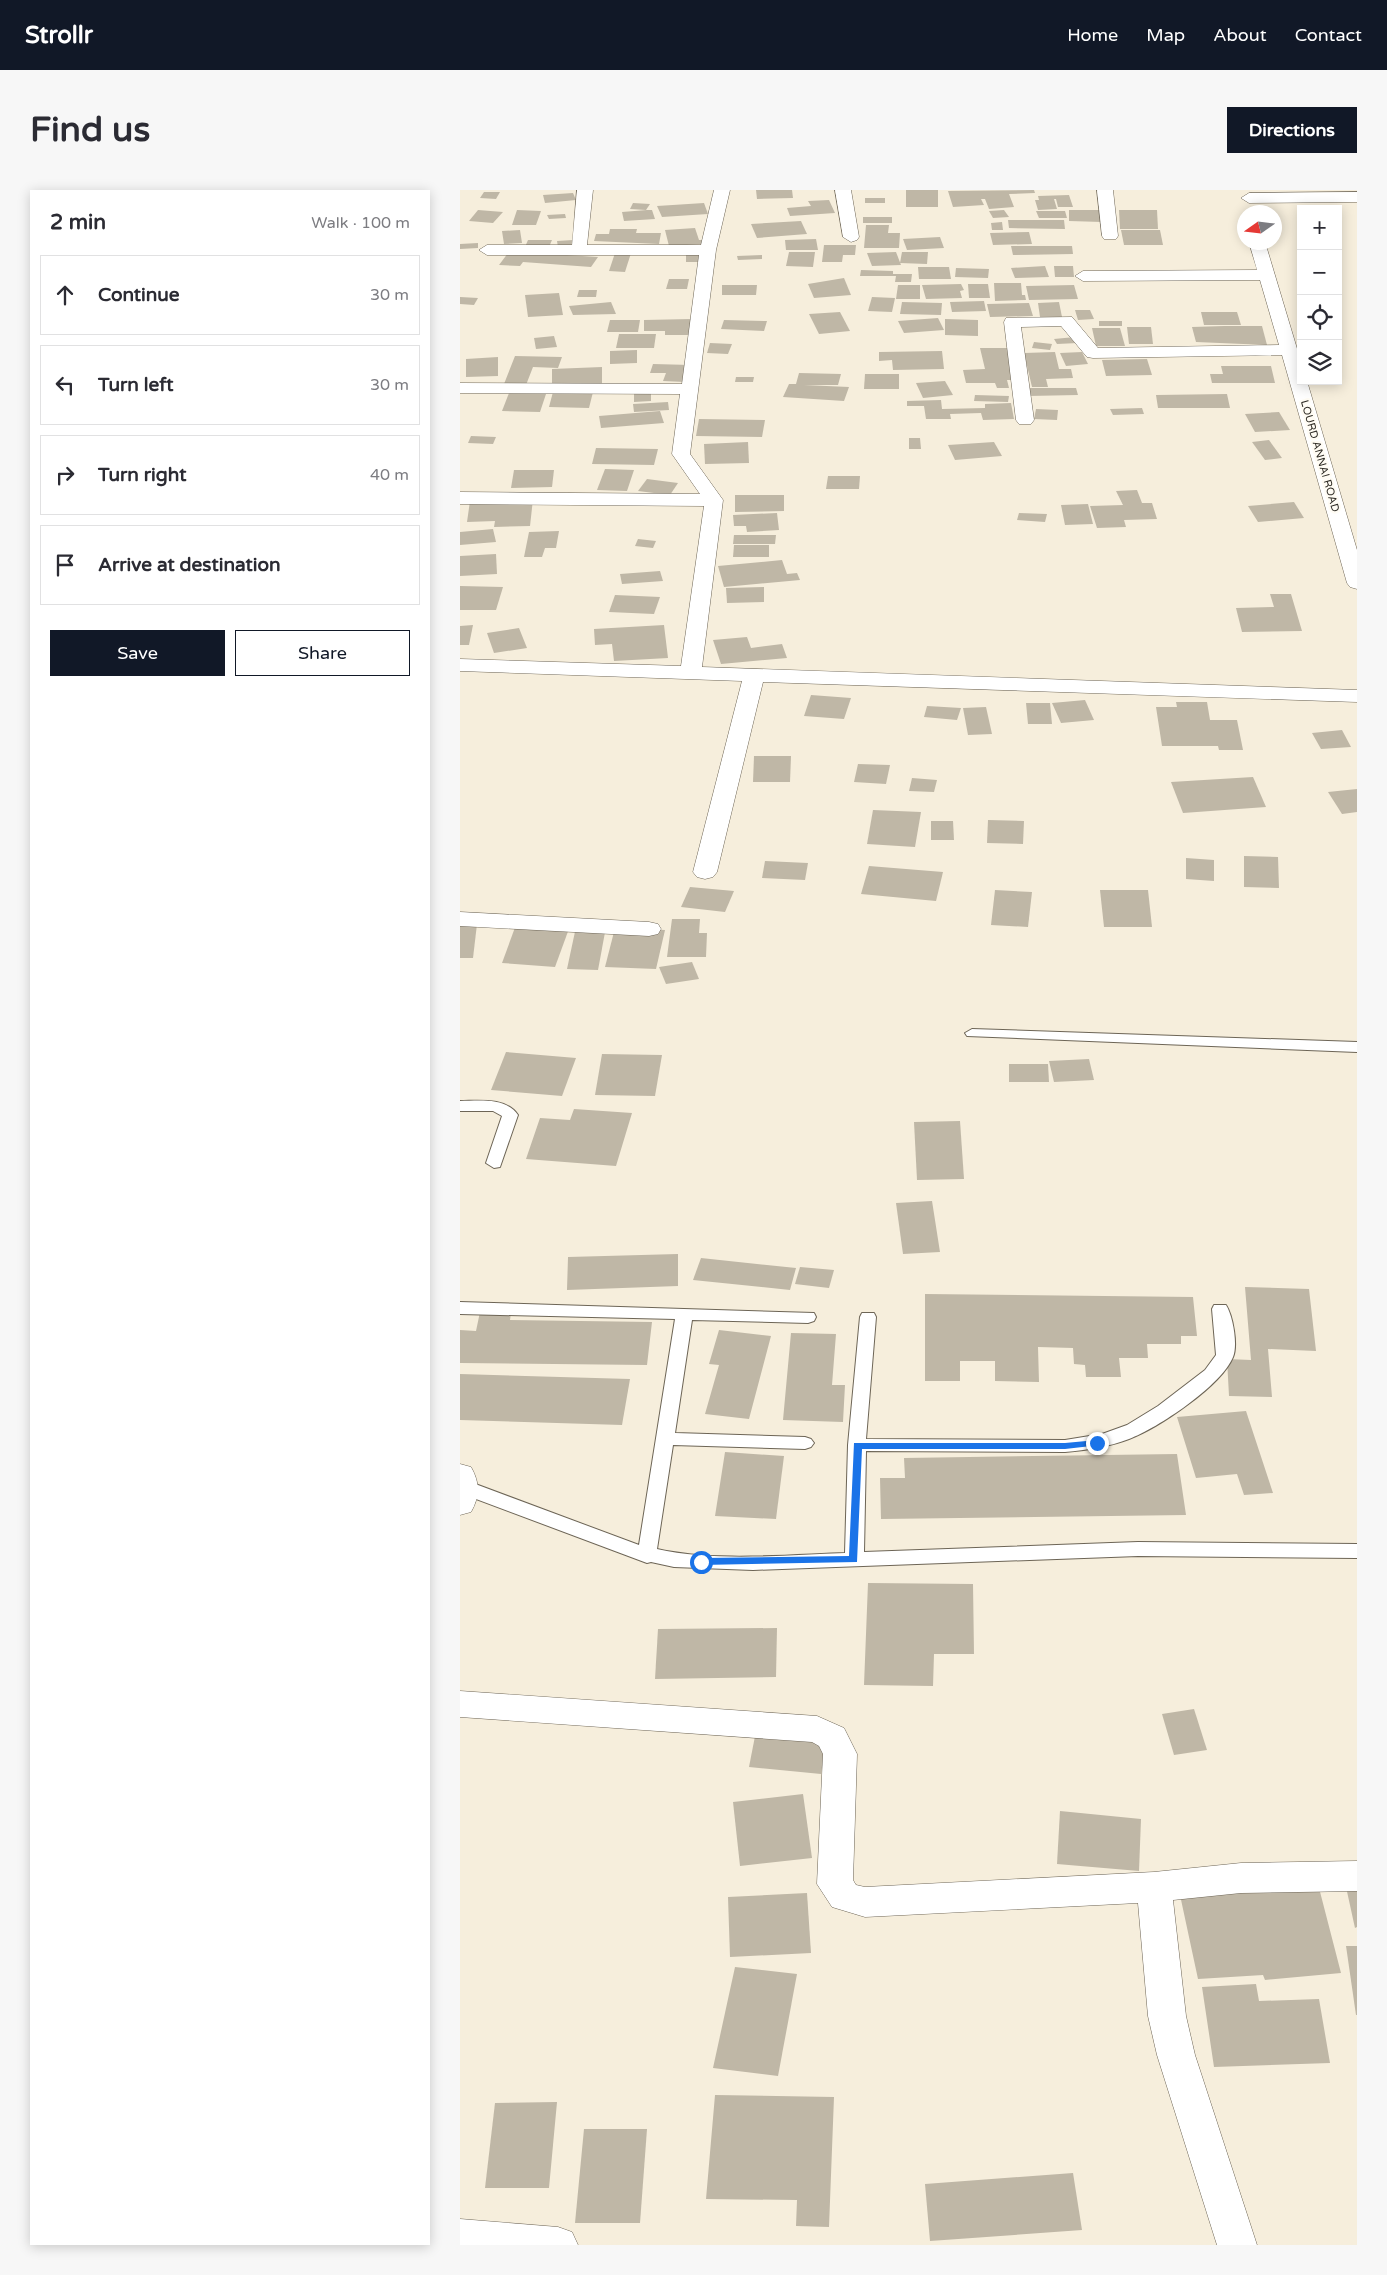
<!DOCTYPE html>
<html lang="en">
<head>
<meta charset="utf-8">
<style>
	body { margin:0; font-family:"Varela Round",sans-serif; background:#f7f7f7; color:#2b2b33 }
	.controls { position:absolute; right:15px; top:15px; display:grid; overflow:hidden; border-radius:0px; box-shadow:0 2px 12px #0003 }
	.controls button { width:45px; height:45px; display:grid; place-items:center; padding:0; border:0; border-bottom:1px solid #e1e1e2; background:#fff; color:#2b2b33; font:25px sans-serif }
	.compass { position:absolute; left:777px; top:15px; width:45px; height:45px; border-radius:50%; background:#fff; box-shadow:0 2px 12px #0003; rotate:256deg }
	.stop { position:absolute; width:15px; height:15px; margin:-11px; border:4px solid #1a73e8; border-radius:50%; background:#fff }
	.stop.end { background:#1a73e8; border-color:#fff; box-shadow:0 1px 5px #0008 }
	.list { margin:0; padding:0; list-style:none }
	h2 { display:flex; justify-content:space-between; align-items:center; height:65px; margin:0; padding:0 20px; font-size:21px }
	h2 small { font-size:16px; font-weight:400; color:#7c7c81 }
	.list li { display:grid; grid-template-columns:32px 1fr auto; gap:15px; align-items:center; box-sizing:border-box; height:80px; margin:0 10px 10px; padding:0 10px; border:1px solid #e1e1e2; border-radius:0px }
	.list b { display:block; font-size:19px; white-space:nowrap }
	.list em { font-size:16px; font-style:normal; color:#7c7c81 }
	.actions { display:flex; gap:10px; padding:15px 20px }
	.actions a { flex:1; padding:11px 0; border:1px solid #111827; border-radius:0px; text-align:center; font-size:18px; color:#111827 }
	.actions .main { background:#111827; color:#fff }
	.icon { flex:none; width:28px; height:28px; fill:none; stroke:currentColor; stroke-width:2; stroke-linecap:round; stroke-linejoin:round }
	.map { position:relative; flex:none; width:897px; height:2055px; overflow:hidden; border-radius:0px }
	header { display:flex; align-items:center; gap:30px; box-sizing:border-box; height:70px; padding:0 25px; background:#111827; color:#fff }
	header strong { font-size:24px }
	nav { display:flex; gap:28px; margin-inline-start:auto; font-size:18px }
	.intro { display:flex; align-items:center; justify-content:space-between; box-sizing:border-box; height:120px; padding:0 30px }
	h1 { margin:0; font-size:35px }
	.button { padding:12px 22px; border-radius:0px; background:#111827; color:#fff; font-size:18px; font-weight:700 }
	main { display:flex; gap:30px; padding:0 30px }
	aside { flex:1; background:#fff; border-radius:0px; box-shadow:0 2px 12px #0003 }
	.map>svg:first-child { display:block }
	.building { fill:#bfb7a6 }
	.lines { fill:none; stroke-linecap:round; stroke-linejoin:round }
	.lane-casing { stroke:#6d6556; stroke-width:2 }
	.street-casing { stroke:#6d6556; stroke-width:1 }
	.lane { fill:#fff; fill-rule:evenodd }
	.street { fill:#fff; fill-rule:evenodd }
	.route { fill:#1a73e8 }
	.labels { text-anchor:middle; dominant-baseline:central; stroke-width:4.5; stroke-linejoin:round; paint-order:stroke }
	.far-street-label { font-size:11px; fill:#2e2b25; stroke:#fffcf4 }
</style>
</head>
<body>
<header>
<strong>Strollr</strong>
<nav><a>Home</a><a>Map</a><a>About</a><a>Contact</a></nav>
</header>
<div class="intro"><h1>Find us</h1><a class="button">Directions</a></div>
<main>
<aside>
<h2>2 min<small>Walk · 100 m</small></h2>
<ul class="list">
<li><svg class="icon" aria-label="ahead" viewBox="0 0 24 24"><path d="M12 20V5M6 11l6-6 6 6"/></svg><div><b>Continue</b></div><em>30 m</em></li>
<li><svg class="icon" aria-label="left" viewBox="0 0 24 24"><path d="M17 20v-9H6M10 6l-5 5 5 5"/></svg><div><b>Turn left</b></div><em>30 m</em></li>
<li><svg class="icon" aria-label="right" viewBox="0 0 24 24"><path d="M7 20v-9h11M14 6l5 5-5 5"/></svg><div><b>Turn right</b></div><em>40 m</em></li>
<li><svg class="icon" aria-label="arrive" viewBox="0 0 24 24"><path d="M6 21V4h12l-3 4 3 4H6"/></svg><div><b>Arrive at destination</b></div></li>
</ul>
<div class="actions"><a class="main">Save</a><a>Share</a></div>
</aside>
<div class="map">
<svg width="897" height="2055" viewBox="0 0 897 2055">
	<rect width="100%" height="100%" fill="#f6eedc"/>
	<g class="building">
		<path d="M296,0h36l1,8 -36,1z"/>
		<rect x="446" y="0" width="32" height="17"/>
		<path d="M574,0l1,3 -26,1 5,13 -25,2 -4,-10h-4l3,6 -31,2 -5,-16z"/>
		<path d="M24,2h16l-4,7 -16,-1z"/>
		<path d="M113,3l3,7 -31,3 -2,-8z"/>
		<path d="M609,5l4,12h-15l-2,-8h-2l3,10 -19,1 -3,-10h4l-1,-4z"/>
		<rect x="405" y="8" width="20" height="5"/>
		<path d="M369,10l6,13 -45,3 -3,-8 24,-2 -3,-5z"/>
		<path d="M173,13l17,1 -4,6 -16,-1z"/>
		<path d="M244,13l4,11 -46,3 -5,-11z"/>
		<path d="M18,20l25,2 -10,11 -24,-2z"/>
		<path d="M57,20l24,1 -5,14h-24z"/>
		<path d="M187,20h5l3,9 -31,2 -2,-9z"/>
		<path d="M544,20l5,7 -16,1 -4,-7z"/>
		<path d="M609,20h33v12l-33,-1z"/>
		<path d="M659,20h38l1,19h-38z"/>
		<path d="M576,21h29l2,7h-28z"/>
		<path d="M105,24l1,4 -17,1 -2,-4z"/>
		<rect x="403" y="27" width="29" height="6"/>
		<path d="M548,30h56l1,9 -56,-1z"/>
		<path d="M341,31l6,13 -50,4 -6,-14z"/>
		<path d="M542,32l1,8h-11l-1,-7z"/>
		<path d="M406,35h23l-1,8h12l-1,15h-35z"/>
		<path d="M235,38l4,12h4l1,4 -35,2 -4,-16z"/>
		<path d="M150,39h27l-1,4h25l-2,11 -65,-3 2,-7h13z"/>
		<path d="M60,40l2,13 -18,1 -2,-13z"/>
		<path d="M661,40h39l3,15h-39z"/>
		<path d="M569,42l3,12 -39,1 -3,-12z"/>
		<path d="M480,47l4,11 -37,2 -4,-11z"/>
		<path d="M356,49l2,11h-32l-1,-10z"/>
		<path d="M68,50h24l-3,7h-24z"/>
		<path d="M113,50l2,6 -17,1 -1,-6z"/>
		<path d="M18,53v5l-18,1v-5z"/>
		<path d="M364,55h32l-1,10h-12l-1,7h-20z"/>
		<path d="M551,56h61l1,8 -60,1z"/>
		<path d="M241,62v10h-15v-9z"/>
		<path d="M329,62h26l-2,15 -27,-1z"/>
		<path d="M436,62l5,13 -29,1 -5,-13z"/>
		<path d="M442,62h26l-1,12 -27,-1z"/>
		<path d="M48,63h28l62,4 -7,10 -68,-5 -3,4 -21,-1z"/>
		<path d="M155,63h16l-6,19 -16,-1z"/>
		<path d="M302,65v4l-24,1 -1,-4z"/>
		<path d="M585,76l4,11 -34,1 -4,-10z"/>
		<path d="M594,76h19l1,11h-19z"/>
		<path d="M458,77h31l2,12h-32z"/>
		<path d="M496,78l33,1 -1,9 -33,-1z"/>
		<path d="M401,80l32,1v3h19l-1,8h-16l1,-6h-36z"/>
		<path d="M384,88l7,17 -37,3 -6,-14z"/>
		<path d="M209,89h20l-2,10h-21z"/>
		<path d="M534,93h27l1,12h3l1,5 -31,1z"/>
		<path d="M501,94l3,6 -4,1 2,7 -36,1 -4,-14z"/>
		<path d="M508,94h20l2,14h-21z"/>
		<path d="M262,95h35l-1,10h-34z"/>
		<path d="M438,95h22v14h-24z"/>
		<path d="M614,95l4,14 -49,1 -3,-14z"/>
		<path d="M119,100h18l-1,7h-19z"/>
		<path d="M99,103l4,22 -35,2 -3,-22z"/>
		<path d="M0,107l18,1 -4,7 -14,-1z"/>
		<path d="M412,107l23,1 -3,14 -24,-1z"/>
		<path d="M524,111l2,10 -34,1 -2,-10z"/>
		<path d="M151,112l5,12 -43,1 -4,-9z"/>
		<path d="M442,112l40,1 -1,12 -41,-1z"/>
		<path d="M599,112l3,15h-22l-2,-14z"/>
		<path d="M569,113l4,13 -43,1 -3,-13z"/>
		<path d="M615,120h15l4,9 -16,1z"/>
		<path d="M380,122l10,19 -31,3 -10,-20z"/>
		<path d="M741,122h36l4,13h-37z"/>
		<path d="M478,128l6,12 -40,3 -6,-12z"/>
		<path d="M231,129v16h-26v-4h-21v-11z"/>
		<path d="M485,129l33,1v16l-33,-1z"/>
		<path d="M150,130h30l-2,12h-31z"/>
		<path d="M264,130l43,1 -3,10 -43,-2z"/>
		<rect x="639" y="131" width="23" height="5"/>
		<path d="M764,136h38l5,19 -71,-3 -4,-15z"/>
		<path d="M667,137h24l2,17h-24z"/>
		<path d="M632,138h28l5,18h-29z"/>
		<path d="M159,144h37l-2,14h-38z"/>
		<path d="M94,146l3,11 -21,2 -2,-11z"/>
		<path d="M615,147l3,6 -21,1 -3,-5z"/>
		<path d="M574,152l18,2 -2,6 -18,-2z"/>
		<path d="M250,153l22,1 -4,10 -21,-1z"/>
		<path d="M520,158h28l8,32h-9l2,8h-12l-2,-5h-29l-3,-13 22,-1z"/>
		<path d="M177,160v13l-27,1v-13z"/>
		<path d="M482,161l2,18 -51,1 -1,-10 -13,1v-9z"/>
		<path d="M595,162l4,17h12l2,9 -27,1 2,8h-16l-8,-34z"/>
		<path d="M622,162l6,12 -22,2 -6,-13z"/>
		<path d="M55,166l47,1 -4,11 -25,-1 -7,18 -22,-1z"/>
		<path d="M38,167v19l-32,1v-18z"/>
		<path d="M687,169l5,16 -46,1 -4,-16z"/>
		<path d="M193,174l38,1 -6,17 -22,-1 3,-8h-16z"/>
		<path d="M761,176h50l4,17h-63l-2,-9h13z"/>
		<path d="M142,177v18l-50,2v-18z"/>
		<path d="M339,183l42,1 -3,11h-34l45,2 -5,14 -61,-4 6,-13h7z"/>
		<path d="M405,184h34v15h-35z"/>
		<path d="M276,187h18l-1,5h-18z"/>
		<path d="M485,191l8,14 -30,3 -7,-15z"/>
		<path d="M567,198h49l2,7 -50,1z"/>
		<path d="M174,200h17v11l-17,1z"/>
		<path d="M93,202h40l-4,16 -40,-1z"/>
		<path d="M49,203l37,1 -6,18 -38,-1z"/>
		<path d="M767,204l3,14h-72l-2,-13z"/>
		<path d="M515,205l34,1 -1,6 -34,-1z"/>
		<path d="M481,210l1,9 43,-1v-4l26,-1 3,16 -31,1 -2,-7 -31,1 1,5h-25l-2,-13h-17v-5z"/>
		<path d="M208,212l1,8 -35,2 -1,-8z"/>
		<path d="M682,218l2,6 -31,1 -3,-6z"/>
		<path d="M576,219l22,1 -1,10 -23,-1z"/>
		<path d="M200,221l4,12 -63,5 -2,-12z"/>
		<path d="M819,222l11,18 -35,2 -10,-18z"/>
		<path d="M239,229l66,1 -3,17 -66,-1z"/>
		<path d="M11,246l25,1 -3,7 -25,-1z"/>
		<path d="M449,248h11l1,11h-12z"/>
		<path d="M809,250l13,18 -17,2 -13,-18z"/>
		<path d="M288,252l1,21 -44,1 -1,-20z"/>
		<path d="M534,252l8,14 -47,4 -7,-15z"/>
		<path d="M136,258l62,1 -4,16 -62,-1z"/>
		<path d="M145,279l29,1 -7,21 -30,-1z"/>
		<path d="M54,280h40l-2,17 -41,1z"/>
		<path d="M368,286h32l-1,13h-33z"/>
		<path d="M187,289l31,4 -8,12 -32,-4z"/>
		<path d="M677,300l5,13h10l5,16 -33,1 2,7 -29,1 -7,-22 33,-1 -7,-14z"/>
		<path d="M275,305h49v16l-49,1z"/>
		<path d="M73,309l-3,27 -36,1 1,-6 -28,1 3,-21z"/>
		<path d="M834,312l10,16 -46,4 -10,-16z"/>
		<path d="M628,314l5,20 -28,1 -4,-20z"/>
		<path d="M317,323l2,17 -32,2 -1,-6h-12l-1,-11z"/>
		<path d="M559,323l28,1 -2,8 -28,-2z"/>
		<path d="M33,339l3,13 -36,3v-13z"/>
		<path d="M99,341l-3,17h-11l-3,9h-18l5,-25z"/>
		<path d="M274,345h42l-1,9h-42z"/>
		<path d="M178,349l18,2 -3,7 -18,-2z"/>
		<path d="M274,355h35v12h-36z"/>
		<path d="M36,364l1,20 -37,2v-20z"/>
		<path d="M322,370l5,14 10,-1 3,7 -76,7 -6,-21z"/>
		<path d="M200,381l3,10 -41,3 -2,-10z"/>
		<path d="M0,396l43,1 -7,23h-36z"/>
		<path d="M304,397v15l-37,1 -1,-15z"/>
		<path d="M810,404h21l11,37 -60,1 -6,-24 38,-1z"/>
		<path d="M155,405l45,2 -6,17 -45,-2z"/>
		<path d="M13,435l-4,20h-9v-19z"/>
		<path d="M204,435l4,33 -54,3 -2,-17 -17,1 -1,-16z"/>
		<path d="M59,438l8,20 -33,5 -7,-20z"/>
		<path d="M287,447l4,11 31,-4 5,14 -66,6 -8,-24z"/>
		<path d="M351,505l40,3 -7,21 -40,-3z"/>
		<path d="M625,510l9,20 -33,3 -9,-20z"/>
		<path d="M716,512h31l3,18h27l6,30h-24l-1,-4h-56l-6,-39h21z"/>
		<path d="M566,513h24l2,21h-24z"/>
		<path d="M467,516l34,2 -4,12 -33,-3z"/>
		<path d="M526,517l6,27 -24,1 -5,-27z"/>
		<path d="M882,540l9,17 -30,2 -9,-16z"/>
		<path d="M294,566h37l-1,26h-37z"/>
		<path d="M398,574l32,1 -4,19 -32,-2z"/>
		<path d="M793,587l13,30 -83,6 -12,-31z"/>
		<path d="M452,588l25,2 -3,12 -25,-1z"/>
		<path d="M897,599v23l-15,2 -14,-22z"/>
		<path d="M413,620l48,2 -6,35 -48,-3z"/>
		<path d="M528,630l36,1 -1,23 -36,-1z"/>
		<path d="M471,631h22l1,19h-23z"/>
		<path d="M784,666l34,1 1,31 -35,-1z"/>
		<path d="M726,668l28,2v21l-28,-2z"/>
		<path d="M305,671l43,2 -3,17 -43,-2z"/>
		<path d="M409,676l74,6 -7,29 -75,-7z"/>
		<path d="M230,697l44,4 -9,21 -44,-5z"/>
		<path d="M535,700l37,2 -4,35 -37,-2z"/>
		<path d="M640,700h48l4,37h-48z"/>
		<path d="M212,729h28l-1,14h8l-1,24h-39z"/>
		<path d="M57,732l53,4 -15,41 -53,-4z"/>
		<path d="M0,734h17l-4,34h-13z"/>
		<path d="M116,737h30l-8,43 -31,-1z"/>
		<path d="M155,738l50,2 -9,39 -51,-2z"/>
		<path d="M232,772l7,17 -33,5 -7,-17z"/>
		<path d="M46,862l70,6 -14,38 -71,-6z"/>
		<path d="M142,864l60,1 -7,41 -60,-1z"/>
		<path d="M629,869l5,21 -40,2 -5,-21z"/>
		<path d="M549,874h39l1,18h-40z"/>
		<path d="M114,919l58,4 -16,53 -90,-7 14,-41 30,2z"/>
		<path d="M500,931l4,58 -47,1 -3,-58z"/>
		<path d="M472,1011l8,51 -37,2 -7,-51z"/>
		<path d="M218,1064v32l-111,4 1,-33z"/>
		<path d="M241,1068l95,10 -6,22 -97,-10z"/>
		<path d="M340,1077l34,3 -5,18 -34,-4z"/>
		<path d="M785,1097l64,2 7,62 -48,-2 4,48 -43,-1 -2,-37 24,1z"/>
		<path d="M465,1104l268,3 4,39h-16v8h-34l1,14h-29l2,19h-35l-1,-12 -11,-1 -1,-16 -35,-1 1,35 -44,-1v-20h-35v20h-35z"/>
		<path d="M20,1122l31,1 -1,7 142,2 -5,43 -187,-2v-33l16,1z"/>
		<path d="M259,1140l52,6 -22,83 -44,-5 14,-49 -10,-1z"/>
		<path d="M331,1143l45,1 -4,51h13l-2,37 -60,-2z"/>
		<path d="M0,1184l170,5 -8,46 -162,-5z"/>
		<path d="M786,1221l27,82 -29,2 -7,-21 -41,4 -19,-61z"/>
		<path d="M265,1262l59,4 -8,63 -61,-3z"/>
		<path d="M717,1264l9,61 -305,4 -1,-41h25l-1,-20z"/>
		<path d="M408,1393l105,1 1,70h-40l-1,32 -69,-1z"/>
		<path d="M317,1438l-1,49 -121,2 3,-50z"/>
		<path d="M734,1519l13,41 -33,5 -12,-41z"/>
		<path d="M296,1541l71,6 -6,37 -72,-7z"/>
		<path d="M343,1604l9,64 -72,8 -7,-64z"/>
		<path d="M600,1621l81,8 -2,52 -82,-7z"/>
		<path d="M858,1694l23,89 -76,7 -2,-5 -65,4 -18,-84z"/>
		<path d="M897,1696v41l-2,1 -9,-41z"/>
		<path d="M347,1703l4,60 -81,4 -2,-60z"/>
		<path d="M886,1756h11v69h-1z"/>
		<path d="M275,1777l62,7 -19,102 -65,-8z"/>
		<path d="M796,1794l3,17 60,-2 11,64 -116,4 -12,-80z"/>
		<path d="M255,1905l119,2 -5,130 -33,-1 1,-26 -91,-1z"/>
		<path d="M97,1912l-8,86h-64l10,-85z"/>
		<path d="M124,1939h63l-7,94h-65z"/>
		<path d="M613,1983l9,57 -152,11 -5,-57z"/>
	</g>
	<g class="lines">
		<defs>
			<g id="lane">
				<path d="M512,839l385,13v10l-390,-16 -2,-3z"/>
				<path d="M0,911c19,0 46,-4 58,14l-18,52 -6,1 -8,-5 16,-47 -9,-5h-33z"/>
				<path d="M0,1112l354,11 2,4 -2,4 -6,2 -116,-3 -17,113 130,4 6,2 3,4 -3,4 -6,2 -132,-4 -16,104c57,13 129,6 188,4l3,-108 12,-128 2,-4h12l2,4 -10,122 199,1 37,-6 25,-9 31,-19 47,-36 11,-15 -4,-46 2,-4h12c7,11 12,40 7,52 -12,29 -75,71 -104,82 -21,8 -42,11 -64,13l-199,-1 -2,101 274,-10 219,2v14l-219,-2 -385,14 -79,-3 -23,-5 -4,1 -187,-70v-11h10l169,63 36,-226 -215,-5z"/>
			</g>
			<g id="street">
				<path d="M117,0h16l-6,55h114l13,-55h16l-14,60 -26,204 33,46 -21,167 655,23v12l-594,-20 -46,190 -4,5 -8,2 -8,-2 -4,-5 49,-191 -282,-10v-12l221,7 23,-160 -244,-2v-12l240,2 -28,-40 8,-60 -220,-1v-10l222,1 17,-129h-212l-8,-5 8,-5h85z"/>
				<path d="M375,0h16l8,47 -2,3 -6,2 -8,-5z"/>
				<path d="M637,0h16l5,46 -2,3h-12l-2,-3z"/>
				<path d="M897,2v10l-108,1 -8,-5 8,-5z"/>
				<path d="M789,52h16l36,120v19h6l50,169v39l-7,-2 -3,-4 -65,-228 -189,3 -6,-1 -26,-31 -40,1 13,93 -3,4h-12l-3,-4 -12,-98 2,-4 66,-1 26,31 181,-3 -19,-65 -177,1 -8,-5 8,-5 174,-1z"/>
				<path d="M0,722l189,10 9,2 3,5 -3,5 -9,2 -189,-10z"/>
				<path d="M0,1274l11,3c9,16 9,29 0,45l-11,3z"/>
				<path d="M0,1501l357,25 27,12 13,26 -4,126 3,5 9,2 289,-15 87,-9 116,-2v30l-116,2 -68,7 13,116 9,39 62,190h-40l-60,-190 -9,-39 -10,-113 -273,14 -33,-10 -15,-23 6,-130 -4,-8 -7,-4 -352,-25z"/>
				<path d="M0,2029l98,8 14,5 6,13h-118z"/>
			</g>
		</defs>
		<use href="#lane" class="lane-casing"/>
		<use href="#street" class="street-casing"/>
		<use href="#lane" class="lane"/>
		<use href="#street" class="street"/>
	</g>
	<path class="route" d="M637,1250l4,3 -1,2 -35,4h-203l-5,113 -156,3 -4,-3 4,-4 148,-2 5,-113h211z"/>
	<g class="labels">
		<g class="far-street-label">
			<text transform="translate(860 266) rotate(74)">LOURD ANNAI ROAD</text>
		</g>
	</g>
</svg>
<div class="controls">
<button>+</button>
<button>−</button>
<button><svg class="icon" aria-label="locate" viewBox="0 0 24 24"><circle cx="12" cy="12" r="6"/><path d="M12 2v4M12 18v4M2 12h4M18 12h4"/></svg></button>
<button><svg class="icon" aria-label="layers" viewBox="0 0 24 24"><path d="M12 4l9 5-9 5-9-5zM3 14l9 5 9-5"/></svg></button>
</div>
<svg class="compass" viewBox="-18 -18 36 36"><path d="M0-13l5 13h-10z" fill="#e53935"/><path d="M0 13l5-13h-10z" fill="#7c7c81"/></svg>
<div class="stop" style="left:241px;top:1372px"></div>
<div class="stop end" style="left:637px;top:1253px"></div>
</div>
</main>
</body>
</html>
